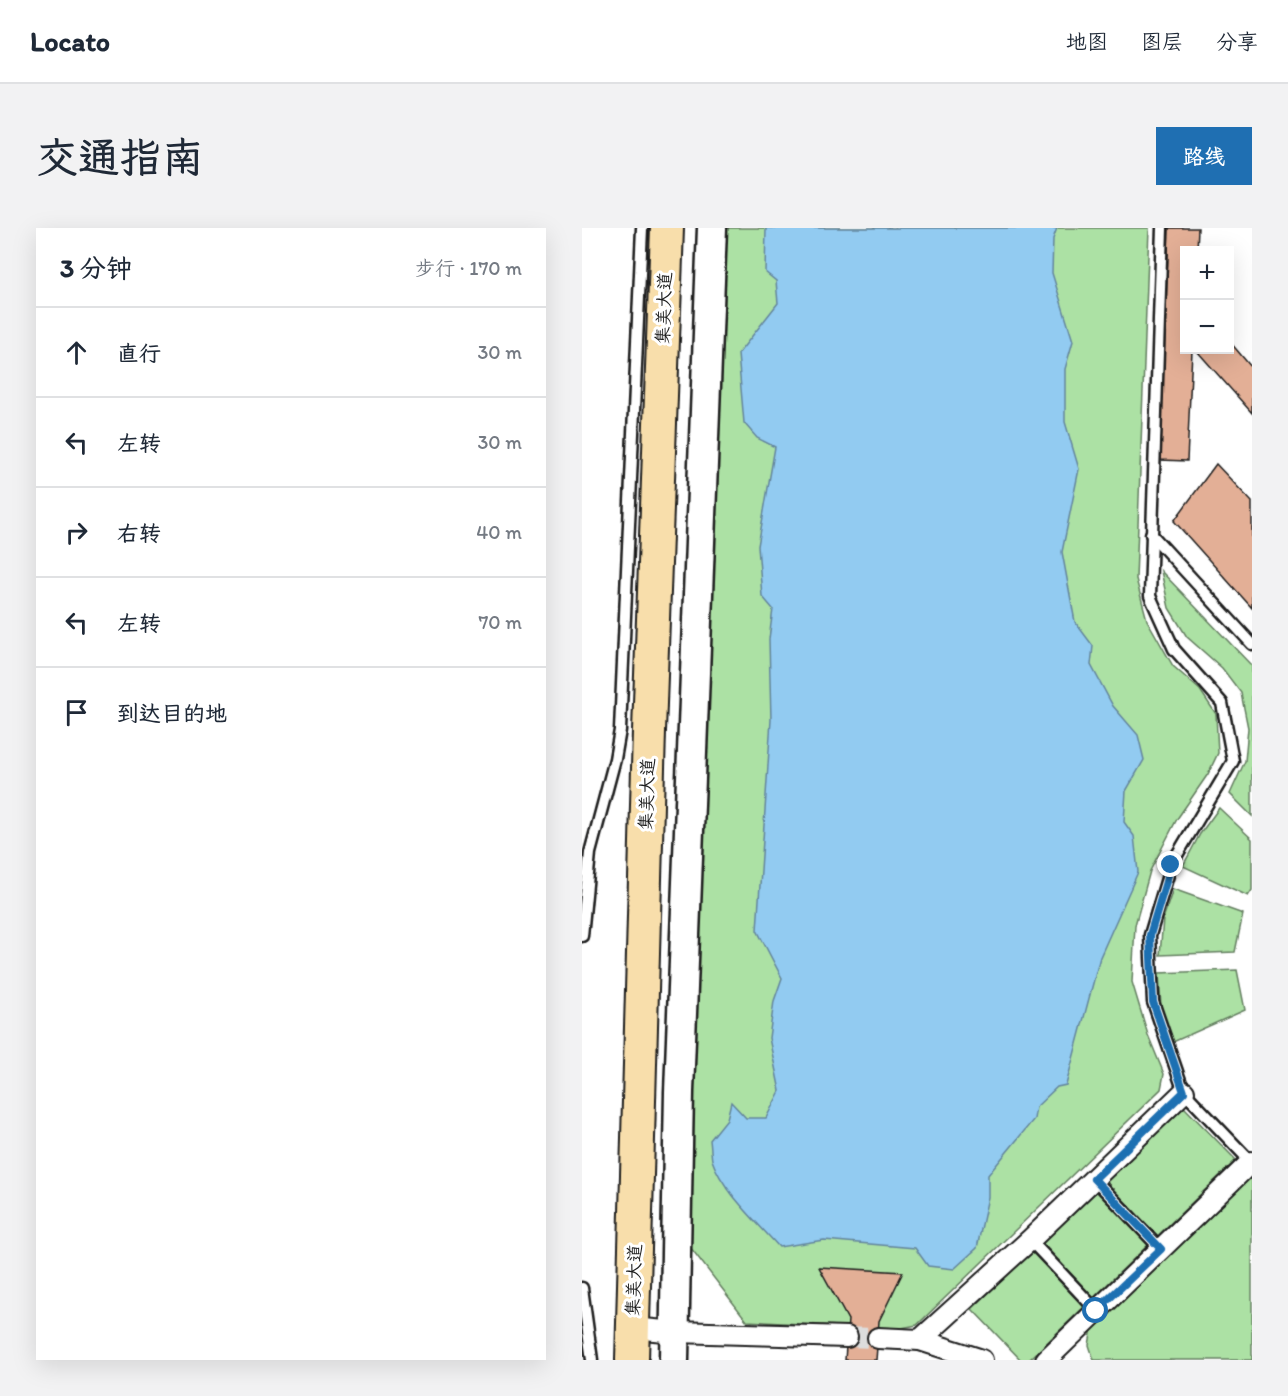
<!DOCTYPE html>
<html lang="zh">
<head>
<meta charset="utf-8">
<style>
	body { margin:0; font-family:Itim,"LXGW WenKai TC",sans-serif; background:#f2f2f3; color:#1f2937 }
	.controls { position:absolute; right:18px; top:18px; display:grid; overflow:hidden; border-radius:0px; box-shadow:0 6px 24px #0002 }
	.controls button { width:54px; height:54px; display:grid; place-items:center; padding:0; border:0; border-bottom:2px solid #e0e1e3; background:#fff; color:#1f2937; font:30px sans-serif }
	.stop { position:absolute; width:18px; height:18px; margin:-14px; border:4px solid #1f6fb2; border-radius:50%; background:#fff }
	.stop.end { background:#1f6fb2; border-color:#fff; box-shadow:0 2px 6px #0008 }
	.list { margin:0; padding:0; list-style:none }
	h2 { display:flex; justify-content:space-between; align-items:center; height:78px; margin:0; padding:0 24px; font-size:26px }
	h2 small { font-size:20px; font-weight:400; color:#747a83 }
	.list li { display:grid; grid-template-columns:39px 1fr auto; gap:18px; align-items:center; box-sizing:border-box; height:90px; padding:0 24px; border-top:2px solid #e0e1e3 }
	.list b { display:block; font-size:22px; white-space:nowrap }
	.list em { font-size:20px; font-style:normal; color:#747a83 }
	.icon { flex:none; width:33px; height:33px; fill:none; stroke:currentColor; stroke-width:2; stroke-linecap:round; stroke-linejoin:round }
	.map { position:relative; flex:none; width:670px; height:1132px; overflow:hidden; border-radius:0px }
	header { display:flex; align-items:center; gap:36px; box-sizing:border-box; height:84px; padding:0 30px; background:#fff; border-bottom:2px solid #e0e1e3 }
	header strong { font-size:28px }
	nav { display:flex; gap:33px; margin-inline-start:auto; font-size:21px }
	.intro { display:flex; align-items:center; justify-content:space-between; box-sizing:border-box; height:144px; padding:0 36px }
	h1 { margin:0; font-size:42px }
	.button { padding:15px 27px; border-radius:0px; background:#1f6fb2; color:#fff; font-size:21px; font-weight:700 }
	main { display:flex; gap:36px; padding:0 36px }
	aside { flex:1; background:#fff; border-radius:0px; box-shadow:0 6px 24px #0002 }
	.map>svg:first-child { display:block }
	.green { fill:#ace1a4; stroke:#647e60; stroke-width:1.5 }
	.water { fill:#92cbf1; stroke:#63859c; stroke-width:1.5 }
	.building { fill:#e3af96; stroke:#1c1c1c; stroke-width:1.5 }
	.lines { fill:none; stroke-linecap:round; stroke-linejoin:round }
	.minor-tunnel { stroke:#ddd; stroke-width:20; stroke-dasharray:20 10; stroke-linecap:butt }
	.service-casing { stroke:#1c1c1c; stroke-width:15 }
	.minor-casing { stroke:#1c1c1c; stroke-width:24 }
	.secondary-casing { stroke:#1c1c1c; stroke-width:33 }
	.primary-casing { stroke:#1c1c1c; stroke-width:36 }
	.service { stroke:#fff; stroke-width:10 }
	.minor { stroke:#fff; stroke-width:20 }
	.secondary { stroke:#fff; stroke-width:28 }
	.primary { stroke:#f8deab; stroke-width:32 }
	.route { stroke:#1f6fb2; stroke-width:8 }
	.labels { text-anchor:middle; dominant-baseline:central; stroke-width:6; stroke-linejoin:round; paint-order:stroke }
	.street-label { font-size:18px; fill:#1c1c1c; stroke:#fff }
</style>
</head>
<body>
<header>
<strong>Locato</strong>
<nav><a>地图</a><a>图层</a><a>分享</a></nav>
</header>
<div class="intro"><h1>交通指南</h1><a class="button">路线</a></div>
<main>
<aside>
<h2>3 分钟<small>步行 · 170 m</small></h2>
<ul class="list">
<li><svg class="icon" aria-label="ahead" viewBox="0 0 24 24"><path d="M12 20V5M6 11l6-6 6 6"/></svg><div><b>直行</b></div><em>30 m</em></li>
<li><svg class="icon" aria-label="left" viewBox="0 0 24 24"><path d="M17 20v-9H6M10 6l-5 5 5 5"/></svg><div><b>左转</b></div><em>30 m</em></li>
<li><svg class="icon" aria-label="right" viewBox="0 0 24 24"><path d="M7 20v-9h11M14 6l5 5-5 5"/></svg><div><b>右转</b></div><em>40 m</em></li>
<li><svg class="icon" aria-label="left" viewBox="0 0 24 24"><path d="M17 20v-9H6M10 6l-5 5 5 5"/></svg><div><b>左转</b></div><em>70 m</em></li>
<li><svg class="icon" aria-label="arrive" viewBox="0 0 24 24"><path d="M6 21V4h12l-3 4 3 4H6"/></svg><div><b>到达目的地</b></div></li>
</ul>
</aside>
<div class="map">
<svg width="670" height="1132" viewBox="0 0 670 1132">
	<rect width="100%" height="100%" fill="#fff"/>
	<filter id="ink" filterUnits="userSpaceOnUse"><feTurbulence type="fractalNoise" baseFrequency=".0167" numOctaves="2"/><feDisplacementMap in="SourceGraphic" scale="12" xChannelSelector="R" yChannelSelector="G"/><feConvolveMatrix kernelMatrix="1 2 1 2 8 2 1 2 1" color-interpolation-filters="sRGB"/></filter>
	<g filter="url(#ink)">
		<g class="green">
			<path d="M144,0h423l-13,351 11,41 26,46 27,24 16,24 2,39 -10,21 -31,45 -27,52 -15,54 -3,57 16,53 16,39 -3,15 -244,236 -21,4 -149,-8 -63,-82z"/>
			<path d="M579,343l91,95v150l-22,-22 15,-33 3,-33 -7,-35 -19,-25 -35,-31 -18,-29z"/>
			<path d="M637,580l33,31v51l-4,6 -65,-30 17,-32z"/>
			<path d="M591,661l70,25 -8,38 -75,3 3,-36z"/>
			<path d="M655,742l8,40 -72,32 -12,-35 -2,-34z"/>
			<path d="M601,878l53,54 -207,200h-8l-49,-51z"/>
			<path d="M665,950h5v182h-158l-5,-15 3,-17z"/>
		</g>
		<path class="water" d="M184,0h291l-4,11 -1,34 21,68 -8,28v53l14,47 -17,83 13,70 18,24 -2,19 22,41 25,29 6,25 -18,31 -2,31 10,14 4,36 -38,85 -34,128 -9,2 -21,20 -2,12 -46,56v22l-11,51 -23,21 -26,-3 -13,-18 -91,-8 -45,7c-21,-24 -57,-57 -67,-87 -1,-6 -1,-13 -2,-20l17,-21 4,-17 15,16h20l14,-27 -11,-53 5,-37 8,-23 -25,-48 14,-210 -2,-81 4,-30 -11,-13 -4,-50 17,-99 -18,-9 -13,-15 -6,-69 40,-51 -2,-22 -11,-9z"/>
		<g class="building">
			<path d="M587,0h29l-1,22h-13v100h8l-5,111 -27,-1z"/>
			<path d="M648,114l22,26v45l-55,-62 33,-1z"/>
			<path d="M634,236l36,38v106l-78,-87z"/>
			<path d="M237,1039l84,5 -24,49 -3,39h-31l3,-40z"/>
		</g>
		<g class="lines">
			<path class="minor-tunnel" d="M265,1109l31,1"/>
			<defs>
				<g id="service">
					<path d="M580,0l-12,368 24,53 48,54 11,58 -62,104 -21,70 3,67 31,90 68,71"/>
					<path d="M569,306l101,110"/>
					<path d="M0,708l8,-83 25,-94 5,-29 22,-502"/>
					<path d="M512,951l67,70"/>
					<path d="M448,1012l67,71"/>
					<path d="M0,1060l10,72"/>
				</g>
				<g id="minor">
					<path d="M51,1100l42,4 172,5"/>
					<path d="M296,1110l42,2 62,20"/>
					<path d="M338,1112l110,-100 154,-148"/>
					<path d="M464,1132l205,-198"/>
				</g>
				<path id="secondary" d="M92,1132l5,-268 33,-864"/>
				<path id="primary" d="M50,1132l17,-629 18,-503"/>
			</defs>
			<use href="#service" class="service-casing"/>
			<use href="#minor" class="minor-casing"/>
			<use href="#secondary" class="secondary-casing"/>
			<use href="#primary" class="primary-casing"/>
			<use href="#service" class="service"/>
			<use href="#minor" class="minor"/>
			<use href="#secondary" class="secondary"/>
			<use href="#primary" class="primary"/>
		</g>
	</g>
	<g class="lines" filter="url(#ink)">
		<path class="route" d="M514,1083l65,-62 -67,-70 90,-87 -31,-90 -3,-67 21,-70"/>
	</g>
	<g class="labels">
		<g class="street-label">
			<text transform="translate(82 80) rotate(-88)">集美大道</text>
			<text transform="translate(65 566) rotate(-88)">集美大道</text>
			<text transform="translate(52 1052) rotate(-88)">集美大道</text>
		</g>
	</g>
</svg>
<div class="controls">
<button>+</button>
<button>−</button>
</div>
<div class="stop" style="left:514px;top:1083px"></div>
<div class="stop end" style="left:589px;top:637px"></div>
</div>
</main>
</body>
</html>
